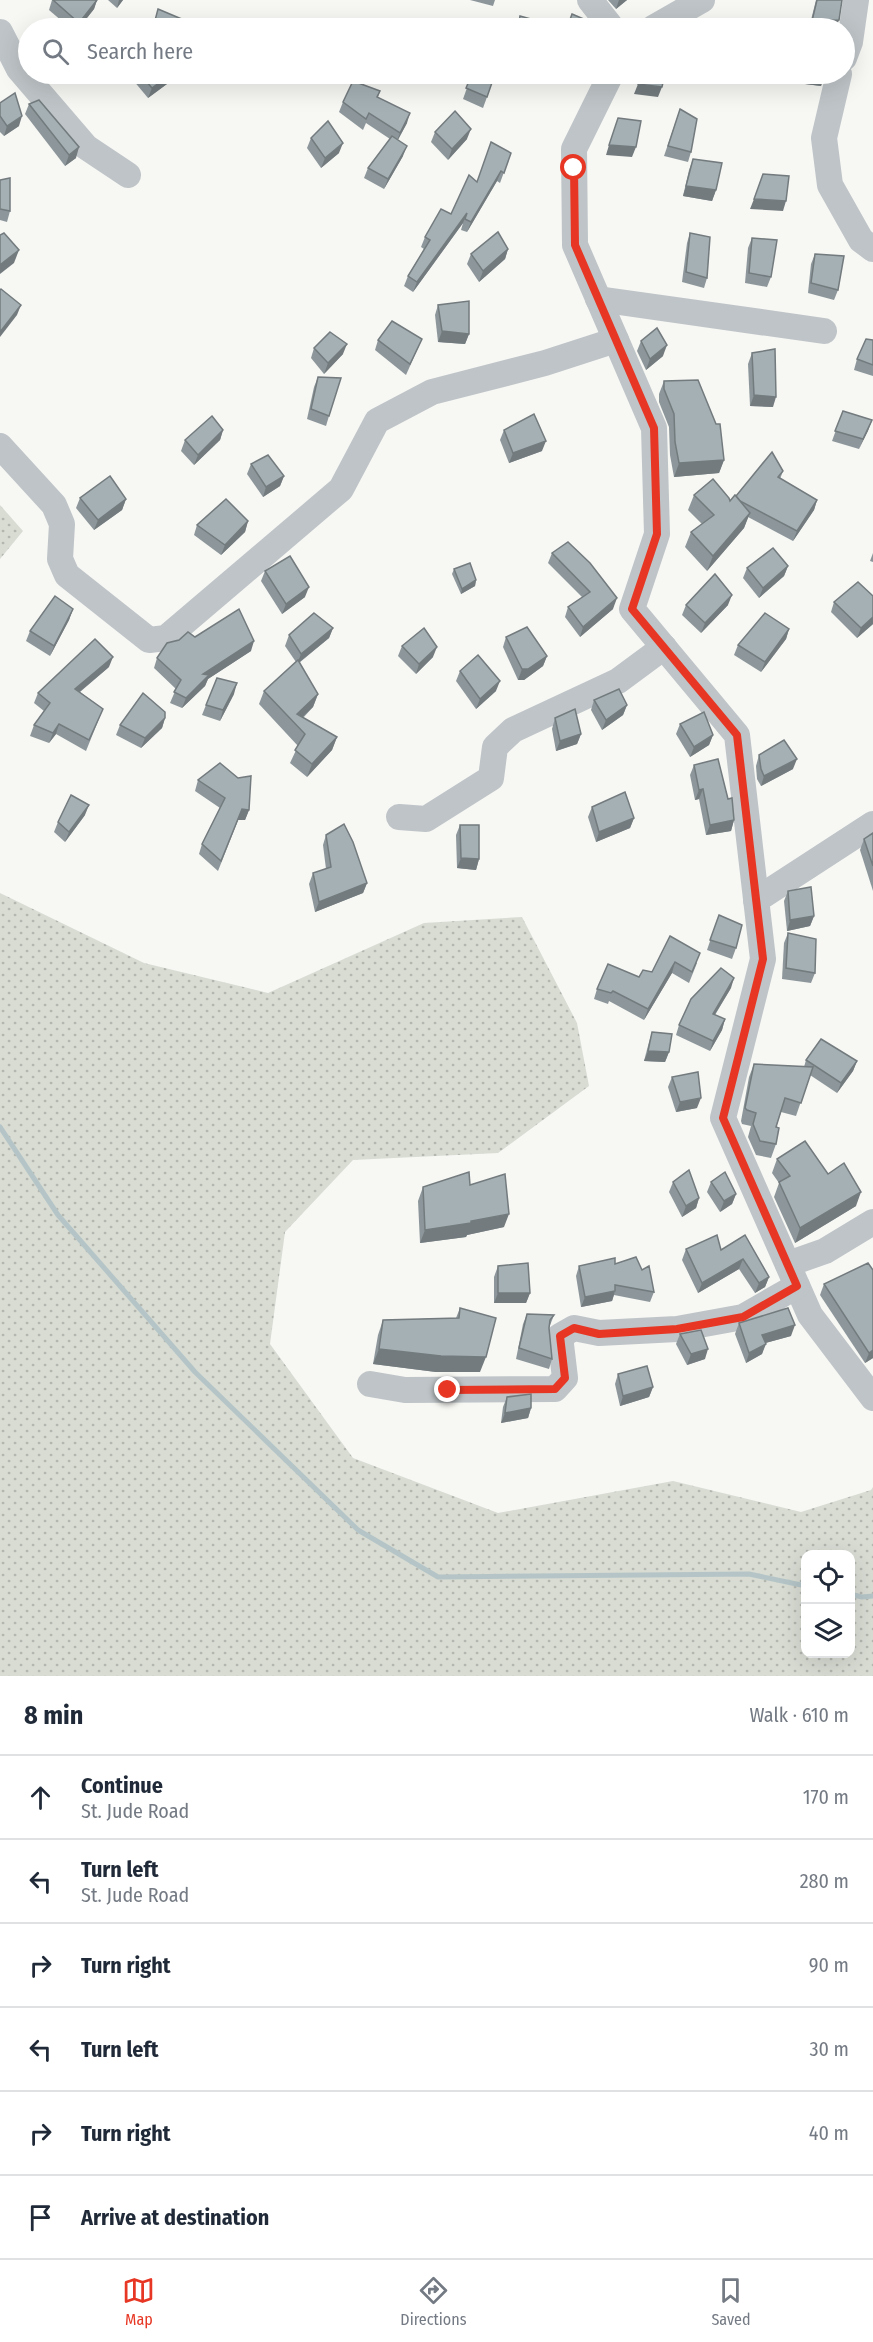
<!DOCTYPE html>
<html lang="en">
<head>
<meta charset="utf-8">
<style>
	body { margin:0; font-family:"Fira Sans Condensed",sans-serif; background:#f2f2f3; color:#1f2937 }
	.controls { position:absolute; right:18px; bottom:18px; display:grid; overflow:hidden; border-radius:12px; box-shadow:0 6px 24px #0002 }
	.controls button { width:54px; height:54px; display:grid; place-items:center; padding:0; border:0; border-bottom:2px solid #e0e1e3; background:#fff; color:#1f2937; font:30px sans-serif }
	.stop { position:absolute; width:18px; height:18px; margin:-14px; border:4px solid #e73724; border-radius:50%; background:#fff }
	.stop.end { background:#e73724; border-color:#fff; box-shadow:0 2px 6px #0008 }
	.list { margin:0; padding:0; list-style:none }
	h2 { display:flex; justify-content:space-between; align-items:center; height:78px; margin:0; padding:0 24px; font-size:26px }
	h2 small { font-size:20px; font-weight:400; color:#747a83 }
	.list li { display:grid; grid-template-columns:39px 1fr auto; gap:18px; align-items:center; box-sizing:border-box; height:84px; padding:0 24px; border-top:2px solid #e0e1e3 }
	.list b { display:block; font-size:22px; white-space:nowrap }
	.list p { margin:0; font-size:20px; white-space:nowrap; color:#747a83 }
	.list em { font-size:20px; font-style:normal; color:#747a83 }
	.icon { flex:none; width:33px; height:33px; fill:none; stroke:currentColor; stroke-width:2; stroke-linecap:round; stroke-linejoin:round }
	.map { position:relative; flex:none; width:873px; height:1676px; overflow:hidden }
	.search { position:absolute; background:#fff; box-shadow:0 6px 24px #0002; left:18px; right:18px; top:18px; height:66px; display:flex; align-items:center; gap:15px; box-sizing:border-box; padding:0 21px; border-radius:33px; color:#747a83; font-size:22px }
	.sheet { height:582px; background:#fff }
	nav { display:flex; justify-content:space-around; align-items:center; box-sizing:border-box; height:84px; border-top:2px solid #e0e1e3; background:#fff; font-size:16px; color:#747a83 }
	nav a { display:grid; justify-items:center; gap:3px }
	nav .on { color:#e73724 }
	.map>svg:first-child { display:block }
	.grass { fill:url(#grass-dots); fill-rule:evenodd }
	.lines { fill:none; stroke-linecap:round; stroke-linejoin:round }
	.stream { stroke:#b5c5c7; stroke-width:5 }
	.minor { stroke:#bec4c7; stroke-width:26 }
	.wall { fill:#8d979b }
	.shaded-wall { fill:#737b7e }
	.building { fill:#a4b0b4; stroke:#737b7e; stroke-width:1.5 }
	.route { stroke:#e73724; stroke-width:8 }
</style>
</head>
<body>
<div class="map">
<svg width="873" height="1676" viewBox="0 0 873 1676">
	<defs>
		<pattern id="grass-dots" width="8" height="8" patternUnits="userSpaceOnUse" patternTransform="scale(1.5)"><rect width="8" height="8" fill="#d8dcd3"/><path d="M2 2h.1M6 6h.1" fill="none" stroke="#b3b7b0" stroke-width="1.8" stroke-linecap="round"/></pattern>
	</defs>
	<rect width="100%" height="100%" fill="#f7f7f4"/>
	<g class="grass">
		<path d="M0,505l23,26 -23,28z"/>
		<path d="M0,893l144,70 124,30 156,-70 98,-6 55,106 12,63 -91,67 -145,7 -68,72 -15,112 83,114 145,55 175,-32 128,31 70,-22 2,-3v189h-873zM806,1554h44v100h-44z"/>
	</g>
	<g class="lines">
		<g class="stream">
			<path d="M0,1127l58,88 137,157 163,158 80,47 311,-3 57,12"/>
			<path d="M850,1594l12,3 11,-1"/>
		</g>
		<g class="minor">
			<path d="M590,0l22,28"/>
			<path d="M653,28l49,-28"/>
			<path d="M0,32l19,37 67,78 42,28"/>
			<path d="M844,58l6,-16 6,-42"/>
			<path d="M611,74l-37,75 1,96 79,183 3,106 -25,75 105,126 26,224 -40,159 87,197 63,83"/>
			<path d="M839,74l-15,64 6,47 31,55 12,9"/>
			<path d="M598,299l226,32"/>
			<path d="M0,446l54,59 8,19 -2,35 7,16 82,65 17,-2 175,-149 36,-68 55,-29 113,-29 71,-23"/>
			<path d="M399,817l27,2 65,-41 4,-31 18,-17 105,-49 46,-34"/>
			<path d="M756,900l117,-76"/>
			<path d="M788,1264l37,-13 48,-29"/>
			<path d="M370,1384l35,6 150,-1 10,-11 -5,-42 14,-8 25,5 78,-4 66,-12 54,-31"/>
		</g>
	</g>
	<g class="wall">
		<path d="M52,0h45l-3,9 -15,19h-9l-21,-18z"/>
		<path d="M108,0h15l-6,8z"/>
		<path d="M470,0h25l-2,6z"/>
		<path d="M608,0h19l-11,9z"/>
		<path d="M816,0h26l-6,28h-27z"/>
		<path d="M520,16l22,12h-26z"/>
		<path d="M128,74h46l-3,7 -23,17z"/>
		<path d="M472,74l15,23 -4,11 -20,-9z"/>
		<path d="M807,74h18l-4,12 -16,-2z"/>
		<path d="M380,91l-2,6 29,26 -9,17 5,16 -19,33 -20,-11 4,-10 22,-29 -24,-16 -3,7 -24,-18 4,-10z"/>
		<path d="M0,103l19,23 -15,10 -4,-4z"/>
		<path d="M29,104l47,54 -11,8 -40,-52z"/>
		<path d="M680,109l11,43 -3,10 -24,-6z"/>
		<path d="M435,132l32,7 -19,21 -17,-18z"/>
		<path d="M311,138l28,15 -18,15 -14,-20z"/>
		<path d="M511,153l-11,30 -3,-2 -30,51 -6,-2 2,-7 -50,69 -9,-6 4,-10 16,-27 -3,-2 4,-10 26,-23 26,-32z"/>
		<path d="M693,159l23,31 -4,11 -29,-5 6,-26z"/>
		<path d="M0,180l10,31 -3,11 -7,-2z"/>
		<path d="M690,233l17,45 -3,10 -22,-6 5,-39z"/>
		<path d="M752,238l19,39 -4,10 -22,-4 3,-35z"/>
		<path d="M508,249l-3,10 -26,23 -12,-18 4,-10z"/>
		<path d="M815,254l23,36 -4,10 -26,-7 3,-29z"/>
		<path d="M438,305l31,29 -4,10 -27,-2 -3,-27z"/>
		<path d="M422,339l-16,36 -31,-25 3,-10z"/>
		<path d="M873,340v36l-19,-6 3,-11z"/>
		<path d="M641,341l22,15 -17,14 -9,-19z"/>
		<path d="M314,348l29,6 -19,20 -13,-16z"/>
		<path d="M752,353l21,54 -23,-1 -2,-42z"/>
		<path d="M318,377l11,39 -3,10 -19,-7 7,-32z"/>
		<path d="M664,381l60,79 -5,13 -45,4 -4,-22 -1,-28 -10,-25v-8z"/>
		<path d="M843,411l29,9 -13,29 -27,-8z"/>
		<path d="M223,430l-3,10 -26,25 -13,-14 4,-11z"/>
		<path d="M504,430l38,21 -33,12 -9,-23z"/>
		<path d="M251,464l33,12 -4,10 -17,11 -16,-23z"/>
		<path d="M783,471l-3,8 37,21 -3,10 -21,31 -45,-24 -4,11 -37,43 -22,-24 6,-15 11,-8 -14,-14 6,-15 36,6 6,-5z"/>
		<path d="M80,498l46,1 -4,11 -28,20 -18,-22z"/>
		<path d="M248,521l-3,11 -24,23 -27,-20 3,-10z"/>
		<path d="M552,553l61,56 -33,28 -15,-20 3,-10 14,-10 -34,-34z"/>
		<path d="M873,553v9l-3,-1z"/>
		<path d="M788,566l-4,10 -25,22 -16,-20 4,-10z"/>
		<path d="M454,569l22,11 -1,6 -14,8 -9,-20z"/>
		<path d="M265,571l40,26 -23,17 -21,-33z"/>
		<path d="M873,596v28l-16,14 -26,-26 3,-10z"/>
		<path d="M686,605h42l-27,28 -19,-18z"/>
		<path d="M73,609l-4,11 -19,36 -24,-15 4,-10z"/>
		<path d="M333,628l-4,10 -30,25 19,31 -5,13 -10,11 34,19 -5,13 -25,27 -17,-14 8,-17 -39,-42 5,-13 32,-29 -11,-16 4,-11z"/>
		<path d="M789,629l-3,10 -25,33 -27,-17 4,-10z"/>
		<path d="M195,637l56,14 -43,28 -3,7 -23,22 -12,-5 6,-14 -22,-21 3,-10z"/>
		<path d="M506,637l41,19 -4,10 -19,14h-6l-15,-33z"/>
		<path d="M402,646l31,11 -17,17 -18,-18z"/>
		<path d="M109,667l-29,25 23,17 -17,42 -30,-17 -7,9 -19,-7 4,-11 10,-14 -10,-8 4,-10z"/>
		<path d="M460,671l36,20 -20,18 -20,-28z"/>
		<path d="M234,694l-14,27 -18,-6 4,-10z"/>
		<path d="M594,700l33,5 -4,10 -21,15 -11,-20z"/>
		<path d="M165,718l-3,10 -21,20 -25,-13 4,-10z"/>
		<path d="M555,718l26,16 -4,10 -21,7 -4,-22z"/>
		<path d="M680,724l33,11 -4,10 -19,12 -14,-23z"/>
		<path d="M759,755l34,14 -32,17 -4,-7 -1,-13z"/>
		<path d="M694,765l34,34 6,21 -3,11 -25,4 -7,-36 -4,1 -5,-25z"/>
		<path d="M198,780l51,30 -4,10h-7l-20,51 -19,-17 3,-10 18,-36 -25,-17z"/>
		<path d="M592,807l42,11 -4,10 -34,14 -8,-25z"/>
		<path d="M85,815l-20,27 -11,-10 4,-10z"/>
		<path d="M460,825l19,34 -3,11 -19,-2 -1,-33z"/>
		<path d="M873,833v58l-13,-41 4,-11z"/>
		<path d="M326,835l41,48 -4,10 -48,19 -6,-28 4,-11 13,-4 -3,-24z"/>
		<path d="M788,891l26,25 -4,10 -23,5 -3,-30z"/>
		<path d="M719,915l17,33 -4,11 -25,-9z"/>
		<path d="M788,933l27,40 -4,10 -29,-4 2,-36z"/>
		<path d="M670,936l27,27 -8,20 -17,-10 -28,47 -35,-19 -1,3 -14,-5 3,-10 42,-12 13,-5z"/>
		<path d="M731,988l-16,27 10,4 -3,11 -12,21 -34,-16 3,-10z"/>
		<path d="M652,1032l17,20 -4,10 -21,-1 5,-19z"/>
		<path d="M806,1060l51,1 -4,10 -16,22 -27,-18 -14,41 -15,-4 -5,15v17l-5,14 -15,-3 -8,-18 3,-11 -9,-2 -1,-3 8,-44 5,-13 50,3z"/>
		<path d="M672,1077l25,31 -21,4 -8,-25z"/>
		<path d="M777,1159l51,15 28,32 -61,37 -21,-46 5,-14 -7,-10z"/>
		<path d="M673,1182l26,16 -3,10 -14,9 -13,-25z"/>
		<path d="M711,1182l25,12 -4,10 -12,8 -13,-20z"/>
		<path d="M470,1185l34,42 -37,8 -1,2 -46,6 -2,-42 5,-14z"/>
		<path d="M745,1235l24,42 -4,10 -10,6 -16,-24 -41,24 -16,-33 4,-11 35,1z"/>
		<path d="M615,1264l39,28 -4,10 -36,-7 -2,6 -31,6 -5,-31 3,-10z"/>
		<path d="M498,1266l32,27 -4,10h-32v-26z"/>
		<path d="M824,1284l49,74 -8,5 -45,-68z"/>
		<path d="M460,1308l20,64h-44l-63,-8 5,-29 5,-15 73,-2z"/>
		<path d="M527,1314l27,1 -5,13 3,31 -3,10 -33,-10 7,-35z"/>
		<path d="M739,1323l52,13 -26,7 -3,11 -16,9 -11,-29z"/>
		<path d="M680,1334l25,25 -18,6 -11,-21z"/>
		<path d="M618,1374l35,13 -4,10 -29,9 -5,-22z"/>
		<path d="M507,1397l24,11 -3,10 -27,5 2,-16z"/>
	</g>
	<g class="shaded-wall">
		<path d="M97,0l-3,9 -15,19h-2l2,-5z"/>
		<path d="M119,0h4l-6,8z"/>
		<path d="M619,0h8l-11,9z"/>
		<path d="M839,20l-3,8h-26l2,-7z"/>
		<path d="M171,74h3l-3,7 -23,17 4,-10z"/>
		<path d="M809,74l15,2 -3,10 -16,-2z"/>
		<path d="M638,84l24,3 -4,10 -24,-3z"/>
		<path d="M410,113l-3,10 -11,20 4,-10z"/>
		<path d="M22,116l-3,10 -15,10 3,-10z"/>
		<path d="M471,129l-4,10 -19,21 4,-11z"/>
		<path d="M343,143l-4,10 -18,15 4,-10z"/>
		<path d="M609,145l27,2 -4,10 -26,-2z"/>
		<path d="M407,146l-4,10 -19,33 4,-10z"/>
		<path d="M79,147l-3,11 -11,8 4,-11z"/>
		<path d="M501,171l-4,10 -30,51 4,-10z"/>
		<path d="M686,186l30,4 -4,11 -29,-5z"/>
		<path d="M754,199l32,2 -3,10 -33,-2z"/>
		<path d="M467,213l-4,10 -50,69 4,-10z"/>
		<path d="M508,249l-3,10 -26,23 4,-11z"/>
		<path d="M19,250l-5,13 -14,11v-9z"/>
		<path d="M21,305l-4,10 -17,22v-5z"/>
		<path d="M442,331l27,3 -4,10 -27,-2z"/>
		<path d="M347,344l-4,10 -19,20 4,-11z"/>
		<path d="M667,345l-4,11 -17,14 4,-11z"/>
		<path d="M754,395l22,2 -3,10 -23,-1z"/>
		<path d="M872,420l-4,11 -9,18 4,-10z"/>
		<path d="M223,430l-3,10 -26,25 4,-10z"/>
		<path d="M546,441l-4,10 -33,12 4,-10z"/>
		<path d="M724,460l-5,13 -45,4 5,-14z"/>
		<path d="M284,476l-4,10 -17,11 3,-10z"/>
		<path d="M126,499l-4,11 -28,20 4,-10z"/>
		<path d="M817,500l-3,10 -21,31 4,-10z"/>
		<path d="M750,513l-6,15 -37,43 6,-15z"/>
		<path d="M248,521l-3,11 -24,23 4,-10z"/>
		<path d="M788,566l-4,10 -25,22 4,-10z"/>
		<path d="M476,580l-1,6 -14,8 1,-5z"/>
		<path d="M309,587l-4,10 -23,17 4,-10z"/>
		<path d="M732,595l-4,10 -27,28 4,-10z"/>
		<path d="M617,598l-4,11 -33,28 3,-10z"/>
		<path d="M73,609l-4,11 -19,36 4,-10z"/>
		<path d="M873,617v7l-16,14 4,-10z"/>
		<path d="M333,628l-4,10 -32,26 4,-10z"/>
		<path d="M789,629l-3,10 -25,33 4,-10z"/>
		<path d="M254,641l-3,10 -43,28 -3,7 -23,22 4,-10 17,-24z"/>
		<path d="M437,647l-4,10 -17,17 3,-10z"/>
		<path d="M547,656l-4,10 -19,14h-6l4,-11z"/>
		<path d="M113,657l-4,10 -38,32 4,-10z"/>
		<path d="M500,681l-4,10 -20,18 4,-10z"/>
		<path d="M237,683l-3,11 -14,27 3,-11z"/>
		<path d="M318,694l-5,13 -18,17 2,-10z"/>
		<path d="M627,705l-4,10 -21,15 4,-10z"/>
		<path d="M165,718l-3,10 -21,20 4,-10z"/>
		<path d="M59,724l-3,10 -7,9 4,-10z"/>
		<path d="M581,734l-4,10 -21,7 4,-10z"/>
		<path d="M713,735l-4,10 -19,12 4,-10z"/>
		<path d="M337,737l-5,13 -25,27 5,-13z"/>
		<path d="M797,759l-4,10 -32,17 3,-10z"/>
		<path d="M703,789l-4,10 -4,1 4,-10z"/>
		<path d="M89,805l-4,10 -20,27 4,-10z"/>
		<path d="M242,809l7,1 -4,10h-7l-20,51z"/>
		<path d="M634,818l-4,10 -34,14 3,-10z"/>
		<path d="M734,820l-3,11 -25,4 4,-10z"/>
		<path d="M461,858l18,1 -3,11 -19,-2z"/>
		<path d="M367,883l-4,10 -48,19 4,-10z"/>
		<path d="M814,916l-4,10 -23,5 3,-11z"/>
		<path d="M675,962l-3,11 -28,47 4,-11z"/>
		<path d="M734,978l-3,10 -22,36 4,-10z"/>
		<path d="M725,1019l-3,11 -12,21 3,-10z"/>
		<path d="M648,1051l21,1 -4,10 -21,-1z"/>
		<path d="M857,1061l-4,10 -16,22 4,-10z"/>
		<path d="M701,1098l-4,10 -21,4 4,-10z"/>
		<path d="M861,1192l-5,14 -61,37 5,-15z"/>
		<path d="M736,1194l-4,10 -12,8 4,-11z"/>
		<path d="M699,1198l-3,10 -14,9 4,-11z"/>
		<path d="M509,1214l-5,13 -37,8 -1,2 -46,6 5,-13z"/>
		<path d="M743,1259l-4,10 -41,24 4,-10z"/>
		<path d="M769,1277l-4,10 -10,6 4,-10z"/>
		<path d="M615,1291l-3,10 -31,6 4,-10z"/>
		<path d="M498,1293h32l-4,10h-32z"/>
		<path d="M795,1325l-4,11 -33,9 4,-10z"/>
		<path d="M766,1344l-4,10 -16,9 3,-10z"/>
		<path d="M379,1349l107,8 -6,15h-44l-63,-8z"/>
		<path d="M708,1349l-3,10 -18,6 4,-11z"/>
		<path d="M873,1350v8l-8,5 4,-10z"/>
		<path d="M653,1387l-4,10 -29,9 3,-10z"/>
		<path d="M531,1408l-3,10 -27,5 4,-10z"/>
	</g>
	<g class="building">
		<path d="M53,0h44l-18,23z"/>
		<path d="M817,0h25l-3,20 -27,1z"/>
		<path d="M158,9l26,11 -3,8h-28z"/>
		<path d="M572,14l28,12v2h-33z"/>
		<path d="M520,16l22,6v6h-24z"/>
		<path d="M140,74h31l-19,14z"/>
		<path d="M472,74h23l-8,23 -21,-9z"/>
		<path d="M642,74h23l-3,13 -24,-3z"/>
		<path d="M809,74h16l-1,2z"/>
		<path d="M353,81l27,10 -3,6 33,16 -10,20 -31,-20 -3,6 -23,-17z"/>
		<path d="M15,93l7,23 -15,10 -7,-10v-13z"/>
		<path d="M39,100l40,47 -10,8 -40,-51z"/>
		<path d="M680,109l17,10 -6,33 -23,-6z"/>
		<path d="M455,111l16,18 -19,20 -17,-17z"/>
		<path d="M618,118l23,3 -5,26 -27,-2z"/>
		<path d="M328,121l15,22 -18,15 -14,-20z"/>
		<path d="M392,136l15,10 -19,33 -20,-11z"/>
		<path d="M491,142l20,11 -7,20 -3,-2 -30,51 -6,-3 2,-6 -50,69 -9,-6 22,-36 -5,-3 16,-28 10,5 18,-39 8,7z"/>
		<path d="M693,159l29,4 -6,27 -30,-4z"/>
		<path d="M763,174l26,2 -3,25 -32,-2z"/>
		<path d="M10,178v33l-10,-2v-29z"/>
		<path d="M498,232l10,17 -25,22 -12,-17z"/>
		<path d="M4,233l15,17 -19,15v-30z"/>
		<path d="M690,233l20,4 -3,41 -21,-6z"/>
		<path d="M752,238l25,2 -6,37 -22,-4z"/>
		<path d="M815,254l29,2 -6,34 -27,-7z"/>
		<path d="M1,289l20,16 -21,27v-42z"/>
		<path d="M469,301v33l-27,-3 -4,-26z"/>
		<path d="M392,321l30,18 -12,25 -32,-24z"/>
		<path d="M657,328l10,17 -17,14 -9,-18z"/>
		<path d="M330,332l17,12 -19,19 -14,-15z"/>
		<path d="M866,339l7,1v25l-16,-6z"/>
		<path d="M775,349l1,48 -22,-2 -2,-42z"/>
		<path d="M318,377l23,1 -12,38 -18,-7z"/>
		<path d="M698,380l18,44h4l4,36 -45,3 -4,-21 -1,-28 -10,-25v-8z"/>
		<path d="M843,411l29,9 -9,19 -28,-8z"/>
		<path d="M534,414l12,27 -33,12 -9,-23z"/>
		<path d="M212,416l11,14 -25,25 -13,-15z"/>
		<path d="M772,452l11,19 -5,6 39,23 -20,31 -57,-30 -4,-5z"/>
		<path d="M268,455l16,21 -18,11 -15,-23z"/>
		<path d="M110,476l16,23 -28,21 -18,-22z"/>
		<path d="M713,479l16,19 1,3 5,-6 15,18 -37,43 -22,-24 23,-17 -20,-20z"/>
		<path d="M226,499l22,22 -23,24 -28,-20z"/>
		<path d="M568,542l22,21 27,35 -34,29 -15,-20 22,-15 -38,-39z"/>
		<path d="M773,548l15,18 -25,22 -16,-20z"/>
		<path d="M290,556l19,31 -23,17 -21,-33z"/>
		<path d="M470,563l6,17 -14,9 -8,-20z"/>
		<path d="M715,574l17,21 -27,28 -19,-18z"/>
		<path d="M858,582l15,14v21l-12,11 -27,-26z"/>
		<path d="M55,596l18,13 -19,37 -24,-15z"/>
		<path d="M239,609l15,32 -51,33 6,1 -23,23 -12,-6 7,-12 -24,-22 10,-15 12,-3 9,-8 7,5z"/>
		<path d="M314,613l19,15 -32,26 -12,-19z"/>
		<path d="M765,613l24,16 -24,33 -27,-17z"/>
		<path d="M527,627l20,29 -19,13h-6l-16,-32z"/>
		<path d="M424,628l13,19 -18,17 -17,-18z"/>
		<path d="M95,639l18,18 -38,32 28,20 -14,31 -30,-16 -6,9 -19,-8 16,-22 -12,-10z"/>
		<path d="M478,655l22,26 -20,18 -20,-28z"/>
		<path d="M298,660l20,34 -21,20 40,23 -25,27 -17,-14 10,-16 -41,-43z"/>
		<path d="M217,678l20,5 -14,27 -17,-5z"/>
		<path d="M619,689l8,16 -21,15 -12,-20z"/>
		<path d="M143,693l22,19v6l-20,20 -25,-13z"/>
		<path d="M575,709l6,25 -21,7 -5,-23z"/>
		<path d="M704,712l9,23 -19,12 -14,-23z"/>
		<path d="M784,740l13,19 -33,17 -3,-7 -2,-14z"/>
		<path d="M718,759l10,40 4,-1 2,22 -24,5 -7,-36 -4,1 -5,-25z"/>
		<path d="M220,763l18,15 13,-2 -2,34 -7,-1 -21,52 -19,-17 23,-46 -27,-18z"/>
		<path d="M625,792l9,26 -35,14 -7,-25z"/>
		<path d="M71,795l18,10 -20,27 -11,-10z"/>
		<path d="M344,824l9,18 14,41 -48,19 -6,-29 18,-6 -5,-32z"/>
		<path d="M460,825h19v34l-18,-1z"/>
		<path d="M873,833v33l-9,-27z"/>
		<path d="M811,887l3,29 -24,4 -2,-29z"/>
		<path d="M719,915l23,10 -6,23 -26,-8z"/>
		<path d="M788,933l28,6 -1,34 -29,-5z"/>
		<path d="M670,936l30,17 -8,19 -17,-10 -27,47 -35,-18 -2,2 -14,-4 11,-25 31,13 4,-7 9,2z"/>
		<path d="M721,968l13,10 -21,36 12,5 -12,22 -34,-16 12,-26z"/>
		<path d="M652,1032l20,2 -3,18 -21,-1z"/>
		<path d="M821,1039l36,22 -16,22 -35,-23z"/>
		<path d="M754,1064l59,3 -12,36 -16,-5 -9,29 3,1 -3,16 -16,-3 -7,-17 3,-11 -9,-3 -2,-2z"/>
		<path d="M698,1072l3,26 -21,4 -8,-25z"/>
		<path d="M805,1141l23,33 16,-11 17,29 -61,36 -21,-46 11,-6 -13,-17z"/>
		<path d="M689,1170l10,28 -13,8 -13,-24z"/>
		<path d="M469,1172l1,13 35,-11 4,40 -38,7v2l-46,7 -2,-43z"/>
		<path d="M725,1172l11,22 -12,7 -13,-19z"/>
		<path d="M717,1235l4,15 24,-15 24,42 -10,6 -16,-24 -41,24 -16,-34z"/>
		<path d="M636,1257l6,13 7,-4 5,26 -39,-7v6l-30,6 -6,-31 36,-8v6z"/>
		<path d="M528,1263l2,30h-32v-27z"/>
		<path d="M868,1263l5,7v80l-4,3 -45,-69z"/>
		<path d="M460,1308l36,10 -10,39 -45,-1 -62,-7 4,-29 76,-2z"/>
		<path d="M788,1308l7,17 -33,10 4,9 -17,9 -10,-30z"/>
		<path d="M527,1314l27,1 -4,5 -1,8 3,31 -33,-11z"/>
		<path d="M701,1330l7,19 -17,5 -11,-20z"/>
		<path d="M647,1366l6,21 -30,9 -5,-22z"/>
		<path d="M531,1394v14l-26,5 2,-16z"/>
	</g>
	<g class="lines">
		<path class="route" d="M448,1390l107,-1 10,-11 -5,-42 14,-8 25,6 78,-5 66,-12 54,-31 -74,-168 40,-159 -26,-224 -105,-126 25,-75 -3,-106 -79,-183 -1,-77"/>
	</g>
</svg>
<div class="controls">
<button><svg class="icon" aria-label="locate" viewBox="0 0 24 24"><circle cx="12" cy="12" r="6"/><path d="M12 2v4M12 18v4M2 12h4M18 12h4"/></svg></button>
<button><svg class="icon" aria-label="layers" viewBox="0 0 24 24"><path d="M12 4l9 5-9 5-9-5zM3 14l9 5 9-5"/></svg></button>
</div>
<div class="stop" style="left:574px;top:168px"></div>
<div class="stop end" style="left:448px;top:1390px"></div>
<div class="search"><svg class="icon" aria-label="search" viewBox="0 0 24 24"><circle cx="10" cy="10" r="6"/><path d="M15 15l6 6"/></svg>Search here</div>
</div>
<section class="sheet">
<h2>8 min<small>Walk · 610 m</small></h2>
<ul class="list">
<li><svg class="icon" aria-label="ahead" viewBox="0 0 24 24"><path d="M12 20V5M6 11l6-6 6 6"/></svg><div><b>Continue</b><p>St. Jude Road</p></div><em>170 m</em></li>
<li><svg class="icon" aria-label="left" viewBox="0 0 24 24"><path d="M17 20v-9H6M10 6l-5 5 5 5"/></svg><div><b>Turn left</b><p>St. Jude Road</p></div><em>280 m</em></li>
<li><svg class="icon" aria-label="right" viewBox="0 0 24 24"><path d="M7 20v-9h11M14 6l5 5-5 5"/></svg><div><b>Turn right</b></div><em>90 m</em></li>
<li><svg class="icon" aria-label="left" viewBox="0 0 24 24"><path d="M17 20v-9H6M10 6l-5 5 5 5"/></svg><div><b>Turn left</b></div><em>30 m</em></li>
<li><svg class="icon" aria-label="right" viewBox="0 0 24 24"><path d="M7 20v-9h11M14 6l5 5-5 5"/></svg><div><b>Turn right</b></div><em>40 m</em></li>
<li><svg class="icon" aria-label="arrive" viewBox="0 0 24 24"><path d="M6 21V4h12l-3 4 3 4H6"/></svg><div><b>Arrive at destination</b></div></li>
</ul>
</section>
<nav>
<a class="on"><svg class="icon" aria-label="map" viewBox="0 0 24 24"><path d="M3 6l6-2 6 2 6-2v14l-6 2-6-2-6 2zM9 4v14M15 6v14"/></svg>Map</a>
<a><svg class="icon" aria-label="directions" viewBox="0 0 24 24"><path d="M12 3l9 9-9 9-9-9zM9 14v-3h6M13 9l2 2-2 2"/></svg>Directions</a>
<a><svg class="icon" aria-label="saved" viewBox="0 0 24 24"><path d="M7 4h10v16l-5-4-5 4z"/></svg>Saved</a>
</nav>
</body>
</html>
